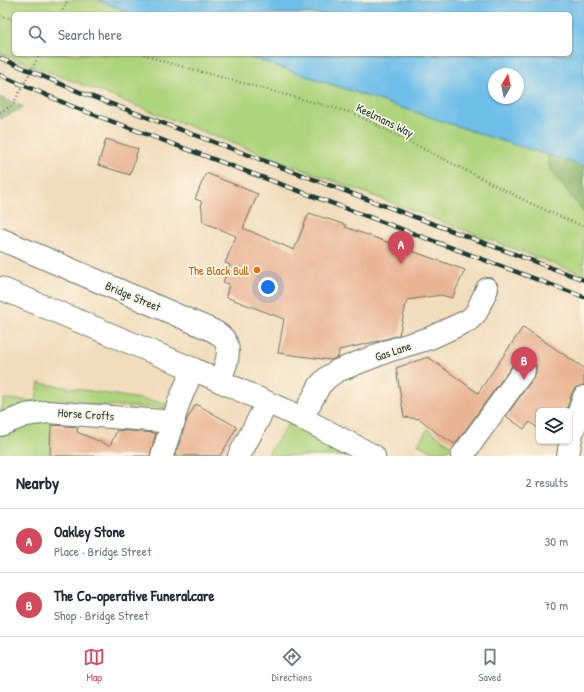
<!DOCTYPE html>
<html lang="en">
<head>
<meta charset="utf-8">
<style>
	body { margin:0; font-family:"Patrick Hand",sans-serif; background:#f6f6f7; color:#1f2937 }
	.controls { position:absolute; right:12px; bottom:12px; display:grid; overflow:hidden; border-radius:6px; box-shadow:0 1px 3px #0004 }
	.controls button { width:36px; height:36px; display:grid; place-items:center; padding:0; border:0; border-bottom:1px solid #e0e1e3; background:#fff; color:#1f2937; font:20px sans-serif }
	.compass { position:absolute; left:488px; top:68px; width:36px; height:36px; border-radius:50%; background:#fff; box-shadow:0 1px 3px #0004; rotate:9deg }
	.you { position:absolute; left:268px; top:287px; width:14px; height:14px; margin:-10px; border:3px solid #fff; border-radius:50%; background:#1a73e8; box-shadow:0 0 0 6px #1a73e833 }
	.badge { display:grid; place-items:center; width:26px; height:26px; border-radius:50%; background:#d1495b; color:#fff; font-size:13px; font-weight:700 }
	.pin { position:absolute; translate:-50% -33px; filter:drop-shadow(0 1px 2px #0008) }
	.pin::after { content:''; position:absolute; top:21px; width:14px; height:12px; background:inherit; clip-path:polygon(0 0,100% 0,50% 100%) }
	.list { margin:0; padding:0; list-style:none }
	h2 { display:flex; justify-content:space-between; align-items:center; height:52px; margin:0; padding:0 16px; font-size:17px }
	h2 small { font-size:13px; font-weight:400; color:#747a83 }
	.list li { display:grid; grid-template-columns:26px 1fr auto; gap:12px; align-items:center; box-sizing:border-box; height:64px; padding:0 16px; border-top:1px solid #e0e1e3 }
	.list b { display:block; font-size:15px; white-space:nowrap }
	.list p { margin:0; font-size:13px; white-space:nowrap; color:#747a83 }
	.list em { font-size:13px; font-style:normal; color:#747a83 }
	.icon { flex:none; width:22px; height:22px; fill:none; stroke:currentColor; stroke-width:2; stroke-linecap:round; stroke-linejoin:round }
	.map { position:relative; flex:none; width:584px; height:456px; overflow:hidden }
	.search { position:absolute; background:#fff; box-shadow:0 1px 3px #0004; left:12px; right:12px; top:12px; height:44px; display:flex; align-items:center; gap:10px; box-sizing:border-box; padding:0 14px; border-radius:6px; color:#747a83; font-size:15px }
	.sheet { height:180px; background:#fff }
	nav { display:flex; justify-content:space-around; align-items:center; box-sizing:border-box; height:56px; border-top:1px solid #e0e1e3; background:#fff; font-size:11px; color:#747a83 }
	nav a { display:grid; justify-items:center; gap:2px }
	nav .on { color:#d1495b }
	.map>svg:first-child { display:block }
	.green { fill:#afd47e; stroke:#678859 }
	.forest { fill:#8bb66d; stroke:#557a50 }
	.water { fill:#6dbee9; stroke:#467e8e; fill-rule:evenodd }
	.building { fill:#e9b493 }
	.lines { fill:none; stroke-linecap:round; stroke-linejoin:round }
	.minor-casing { stroke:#687564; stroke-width:24 }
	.major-casing { stroke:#687564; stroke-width:24 }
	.path { stroke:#687564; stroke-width:2.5; stroke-dasharray:1 3; stroke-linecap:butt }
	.minor { stroke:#fff; stroke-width:22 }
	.major { stroke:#fff; stroke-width:22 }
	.rail-casing { stroke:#1f3d34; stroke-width:4.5 }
	.rail { stroke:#fcf5e5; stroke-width:3; stroke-dasharray:9; stroke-linecap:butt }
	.food-dot { fill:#e8710a; stroke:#fcf5e5; stroke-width:1.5 }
	.labels { text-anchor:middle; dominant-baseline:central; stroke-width:3.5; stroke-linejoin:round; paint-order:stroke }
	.street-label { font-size:12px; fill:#1f3d34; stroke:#fcf5e5 }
	.food-label { font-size:12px; fill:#c56008; stroke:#fcf5e5; text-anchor:end }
</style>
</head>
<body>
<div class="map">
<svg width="584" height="456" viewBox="0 0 584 456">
	<rect width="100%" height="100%" fill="#fcf5e5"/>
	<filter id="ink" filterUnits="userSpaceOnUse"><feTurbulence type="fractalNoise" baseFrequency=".025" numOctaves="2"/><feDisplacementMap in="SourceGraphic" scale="8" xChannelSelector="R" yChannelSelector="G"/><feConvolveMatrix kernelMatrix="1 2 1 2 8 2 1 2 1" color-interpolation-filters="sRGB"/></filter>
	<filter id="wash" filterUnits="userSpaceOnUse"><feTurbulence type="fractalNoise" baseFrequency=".012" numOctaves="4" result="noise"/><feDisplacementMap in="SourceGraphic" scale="16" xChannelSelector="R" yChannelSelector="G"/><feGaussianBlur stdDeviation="0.9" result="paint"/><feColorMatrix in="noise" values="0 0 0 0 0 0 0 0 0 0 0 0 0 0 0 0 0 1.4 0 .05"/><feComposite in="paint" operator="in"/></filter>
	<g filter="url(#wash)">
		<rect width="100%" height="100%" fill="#f1ddbc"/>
		<g class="green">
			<path d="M0,0h98l34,14h-118v40h226l262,87 82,25v109l-354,-133 -230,-89z"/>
			<path d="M39,383l127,20 -1,5 -129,-5 -36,10 4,-14 32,2z"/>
			<path d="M52,415l-2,41h-50v-31z"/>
			<path d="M294,415l80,41h-102l-4,-2z"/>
			<path d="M428,429l24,17c-10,10 -21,6 -34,-2z"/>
		</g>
		<g class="forest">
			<path d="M0,97l24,10 -24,12z"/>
			<path d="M547,155l37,10v48l-34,-44z"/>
		</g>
		<path class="water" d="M98,0h486v166l-82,-25 -262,-87h330v-40h-438zM494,74h24v24h-24z"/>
		<g id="blocks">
			<g class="building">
				<path d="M106,139l32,10 -8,26 -32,-10z"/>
				<path d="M206,173l52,21 -15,34 51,22 15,-37 37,12 -1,2 120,43 -13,28 -11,-3 -34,5 -8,35 -20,6 -40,9 -1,7 -8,3 -52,-7 6,-34 -58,-22 3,-13 -6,-2 7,-17 -5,-2 11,-27 -33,-14 -2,-21 -6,-2z"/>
				<path d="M523,327l61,41v17l-9,3 -3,5 -6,18h-27v18l-9,-7 -6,7 -18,-13 28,-39 2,-5v-7l-4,-5 -7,-2 -6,1 -5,4 -59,81 -18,-11 -17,-14 -16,-2 -8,-49 32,-11 50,36z"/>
				<path d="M196,404l41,23 -17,29h-45l12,-37z"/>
				<path d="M51,425l27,2 -1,5 33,14 7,-16 39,3 -6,23h-100z"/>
			</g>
		</g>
	</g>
	<g filter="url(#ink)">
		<use href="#blocks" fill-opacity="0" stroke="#687564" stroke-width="1"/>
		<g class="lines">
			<defs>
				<g id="minor">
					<path d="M0,239l214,92c3,2 8,5 10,8 9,13 0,29 -4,42"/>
					<path d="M302,418l18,-33 8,-8 9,-6 51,-20 42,-13 39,-18 7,-7 11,-24"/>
					<path d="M0,425l26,-10 22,-3 126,10"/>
					<path d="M162,456l17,-54 14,-33"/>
					<path d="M239,456l28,-53"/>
					<path d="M462,456l62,-86"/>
					<path d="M568,456l3,-19 13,-40"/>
				</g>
				<path id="major" d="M0,288l193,81 109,49 72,38"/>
			</defs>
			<use href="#minor" class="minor-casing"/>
			<use href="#major" class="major-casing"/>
			<g class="path">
				<path d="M61,14l7,-14"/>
				<path d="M0,16l14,3"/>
				<path d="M144,54l18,7 191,52 179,91 52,23"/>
				<path d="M0,112l12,-6 28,-52"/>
			</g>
			<use href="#minor" class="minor"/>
			<use href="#major" class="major"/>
			<defs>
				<g id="rail">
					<path d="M0,58l82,35 502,187"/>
					<path d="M0,75l76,33 508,189"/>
				</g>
			</defs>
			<use href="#rail" class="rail-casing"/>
			<use href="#rail" class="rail"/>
		</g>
	</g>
	<circle class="food-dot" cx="257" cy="270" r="4"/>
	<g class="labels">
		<g class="street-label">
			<text transform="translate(385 120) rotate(26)">Keelmans Way</text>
			<text transform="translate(133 296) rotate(23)">Bridge Street</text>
			<text transform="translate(393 351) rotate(-19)">Gas Lane</text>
			<text transform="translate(86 414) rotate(4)">Horse Crofts</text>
		</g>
		<g class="food-label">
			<text x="249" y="270">The Black Bull</text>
		</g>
	</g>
</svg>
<div class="controls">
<button><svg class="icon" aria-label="layers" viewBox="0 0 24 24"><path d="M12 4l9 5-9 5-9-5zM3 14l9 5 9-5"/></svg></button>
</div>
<svg class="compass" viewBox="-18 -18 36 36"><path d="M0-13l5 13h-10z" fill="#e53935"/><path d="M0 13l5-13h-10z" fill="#747a83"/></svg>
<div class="you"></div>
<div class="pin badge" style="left:401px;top:264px">A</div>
<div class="pin badge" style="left:524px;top:380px">B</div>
<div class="search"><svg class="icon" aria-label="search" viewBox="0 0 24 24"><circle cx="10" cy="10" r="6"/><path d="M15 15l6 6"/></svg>Search here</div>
</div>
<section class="sheet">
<h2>Nearby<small>2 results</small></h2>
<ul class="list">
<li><span class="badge">A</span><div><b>Oakley Stone</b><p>Place · Bridge Street</p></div><em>30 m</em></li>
<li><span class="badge">B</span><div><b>The Co-operative Funeralcare</b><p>Shop · Bridge Street</p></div><em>70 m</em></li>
</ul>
</section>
<nav>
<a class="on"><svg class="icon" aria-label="map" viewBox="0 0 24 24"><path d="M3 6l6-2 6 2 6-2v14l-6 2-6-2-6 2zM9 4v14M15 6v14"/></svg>Map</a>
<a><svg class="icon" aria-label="directions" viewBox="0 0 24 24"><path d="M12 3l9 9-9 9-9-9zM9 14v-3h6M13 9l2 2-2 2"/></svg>Directions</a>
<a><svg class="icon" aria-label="saved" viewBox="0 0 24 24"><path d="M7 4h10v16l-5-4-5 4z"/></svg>Saved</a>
</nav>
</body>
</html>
